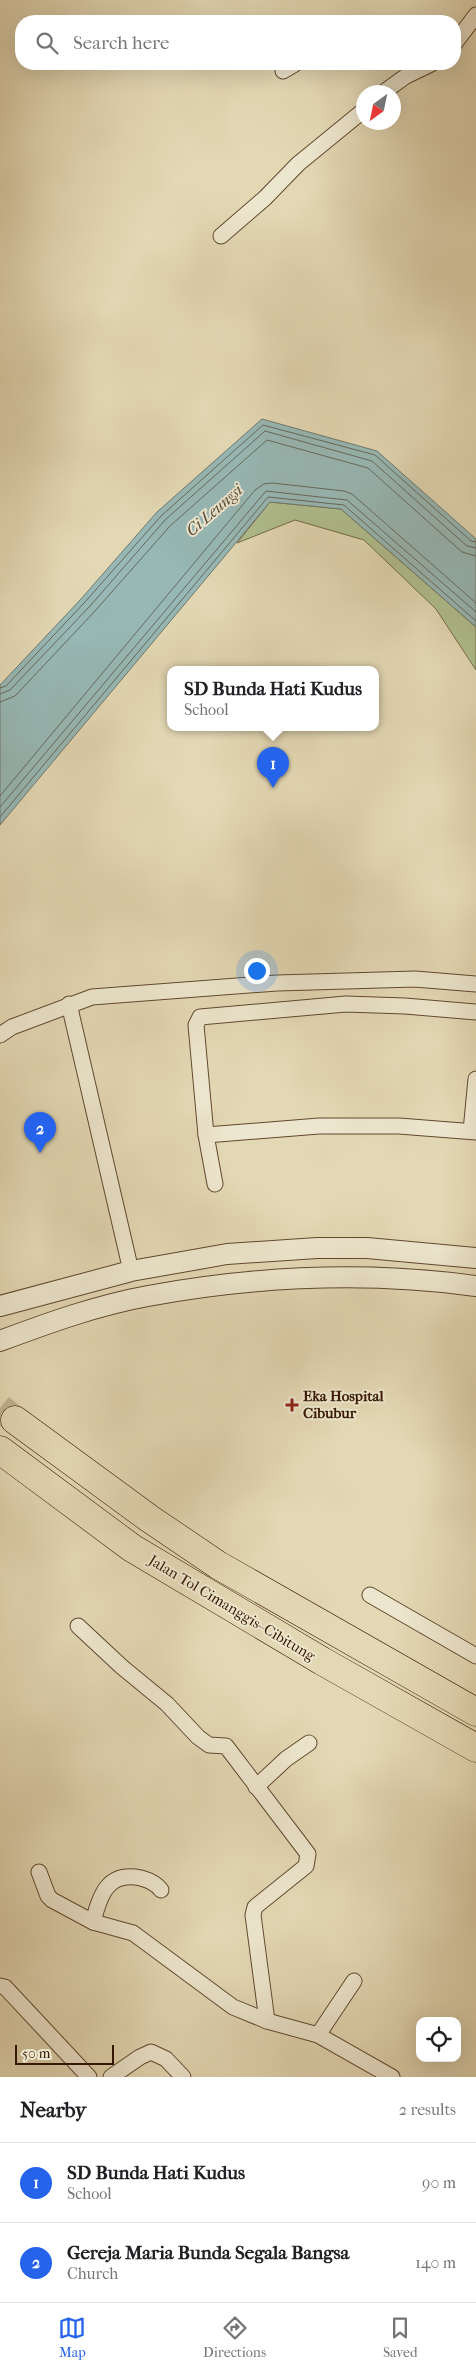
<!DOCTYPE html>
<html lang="en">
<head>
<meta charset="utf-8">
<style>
	body { margin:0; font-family:"IM FELL French Canon",serif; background:#f6f6f6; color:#202124 }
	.controls { position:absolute; right:15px; bottom:15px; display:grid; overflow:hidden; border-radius:10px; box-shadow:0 5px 20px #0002 }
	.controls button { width:45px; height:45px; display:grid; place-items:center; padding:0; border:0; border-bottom:1px solid #e0e0e0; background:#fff; color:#202124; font:25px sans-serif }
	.compass { position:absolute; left:356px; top:85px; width:45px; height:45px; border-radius:50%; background:#fff; box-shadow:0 5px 20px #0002; rotate:213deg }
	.scale { position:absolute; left:15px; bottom:12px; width:99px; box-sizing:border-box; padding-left:5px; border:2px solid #361801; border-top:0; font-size:14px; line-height:18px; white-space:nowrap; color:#361801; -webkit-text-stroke:4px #ede6ce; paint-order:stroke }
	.you { position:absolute; left:256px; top:970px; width:18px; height:18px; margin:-12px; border:4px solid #fff; border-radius:50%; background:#1a73e8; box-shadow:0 0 0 8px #1a73e833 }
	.badge { display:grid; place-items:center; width:32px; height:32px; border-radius:50%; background:#2563eb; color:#fff; font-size:16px; font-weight:700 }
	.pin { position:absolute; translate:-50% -41px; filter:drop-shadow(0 1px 2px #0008) }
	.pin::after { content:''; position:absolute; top:26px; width:18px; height:15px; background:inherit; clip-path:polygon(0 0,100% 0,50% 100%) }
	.popup { position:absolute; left:167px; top:666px; width:212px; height:65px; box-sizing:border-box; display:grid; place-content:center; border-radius:10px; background:#fff; filter:drop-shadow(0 1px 4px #0005); font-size:16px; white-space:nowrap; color:#757577 }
	.popup b { font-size:19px; color:#202124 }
	.popup::after { content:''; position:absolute; left:50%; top:100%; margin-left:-10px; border:10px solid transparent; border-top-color:#fff }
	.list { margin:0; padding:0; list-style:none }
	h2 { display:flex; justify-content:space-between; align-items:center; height:65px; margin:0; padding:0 20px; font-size:21px }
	h2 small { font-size:16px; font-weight:400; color:#757577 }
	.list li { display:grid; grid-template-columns:32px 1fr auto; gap:15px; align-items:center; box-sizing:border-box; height:80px; padding:0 20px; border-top:1px solid #e0e0e0 }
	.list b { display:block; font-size:19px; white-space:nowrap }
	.list p { margin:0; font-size:16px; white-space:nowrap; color:#757577 }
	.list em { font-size:16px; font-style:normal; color:#757577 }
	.icon { flex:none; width:28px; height:28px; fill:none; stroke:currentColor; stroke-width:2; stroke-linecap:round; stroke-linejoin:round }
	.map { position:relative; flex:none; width:476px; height:2077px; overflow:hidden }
	.search { position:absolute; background:#fff; box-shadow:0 5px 20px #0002; left:15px; right:15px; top:15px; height:55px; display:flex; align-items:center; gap:12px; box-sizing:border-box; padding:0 18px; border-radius:20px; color:#757577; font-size:19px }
	.sheet { height:225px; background:#fff }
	nav { display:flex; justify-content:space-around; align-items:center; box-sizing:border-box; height:70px; border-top:1px solid #e0e0e0; background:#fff; font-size:14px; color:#757577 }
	nav a { display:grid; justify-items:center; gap:2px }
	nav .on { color:#2563eb }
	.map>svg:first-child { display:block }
	.green { fill:#b0bf8f; stroke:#736c48 }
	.water { fill:#97b8b5; stroke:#70786d }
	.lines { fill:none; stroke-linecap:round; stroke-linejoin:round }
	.shore { stroke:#66685b; stroke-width:1 }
	.motorway-tunnel { stroke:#c0b290; stroke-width:28; stroke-dasharray:28 14; stroke-linecap:butt }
	.minor-casing { stroke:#61482e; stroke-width:17 }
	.tertiary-casing { stroke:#61482e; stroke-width:22 }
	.motorway-casing { stroke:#361801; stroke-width:29 }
	.minor { stroke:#ede6ce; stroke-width:15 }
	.tertiary { stroke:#ede6ce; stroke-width:20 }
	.motorway { stroke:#e3d8b4; stroke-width:28 }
	.poi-dot { fill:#8f2418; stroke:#ede6ce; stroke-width:2 }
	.labels { text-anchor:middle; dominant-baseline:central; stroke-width:4; stroke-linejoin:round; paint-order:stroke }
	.poi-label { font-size:15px; font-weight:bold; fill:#361801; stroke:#ede6ce; text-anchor:start }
	.street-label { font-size:15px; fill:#361801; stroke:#ede6ce }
	.water-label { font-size:16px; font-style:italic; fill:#534837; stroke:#ede6ce }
</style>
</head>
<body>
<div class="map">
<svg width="476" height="2077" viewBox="0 0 476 2077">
	<rect width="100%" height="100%" fill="#e3d8b4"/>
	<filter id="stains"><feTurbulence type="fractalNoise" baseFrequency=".004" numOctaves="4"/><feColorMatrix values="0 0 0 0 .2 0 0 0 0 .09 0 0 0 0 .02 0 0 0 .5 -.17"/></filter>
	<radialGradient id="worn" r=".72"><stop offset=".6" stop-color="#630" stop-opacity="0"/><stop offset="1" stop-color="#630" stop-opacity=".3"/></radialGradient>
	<path class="green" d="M270,502l71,7 135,118v43l-40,-61 -72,-69 -69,-20 -58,23z"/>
	<path class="water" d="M262,419l115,32 99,88v88l-135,-118 -71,-7 -270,323v-140l81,-86 76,-87z"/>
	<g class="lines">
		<g class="shore">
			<path d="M0,688l6,-2 79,-84 76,-86 102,-91 112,30 96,86 5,1"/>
			<path d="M0,694l10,-4 80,-84 75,-86 100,-89 107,30 95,85 9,2"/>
			<path d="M0,702l15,-6 80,-85 75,-85 97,-86 101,28 94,84 14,4"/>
			<path d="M0,796l255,-306 9,-6 8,-1 72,8 8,3 124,109"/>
			<path d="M0,807l266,-316 81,9 129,112"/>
			<path d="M0,817l268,-320 76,8 132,116"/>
		</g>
		<path class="motorway-tunnel" d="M0,1408l15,12"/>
		<defs>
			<g id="minor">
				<path d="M455,43l21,-28"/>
				<path d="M283,71l12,-7"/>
				<path d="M384,92l22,-16 25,-12"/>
				<path d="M221,236l44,-38 33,-34 66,-54"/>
				<path d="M69,1004l62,267"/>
				<path d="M0,1035l12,-8 80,-30 185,-14 138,-4 61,5"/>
				<path d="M471,1131l5,-52"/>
				<path d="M206,1135l113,-9h80l77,6"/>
				<path d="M215,1184l-9,-49 -10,-110 4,-8 146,-13 59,2 71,6"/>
				<path d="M370,1595l106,61"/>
				<path d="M78,1626l44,41 45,37 31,33 11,8 17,1 82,108 -2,12 -51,41 -2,8 14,106"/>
				<path d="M256,1787l30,-28 23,-16"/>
				<path d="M39,1872l9,24 4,4 41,22 40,11 100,74 34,14 51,14 74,42"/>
				<path d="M93,1922c7,-28 15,-51 48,-44 7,2 16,6 20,12"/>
				<path d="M0,1986l5,1 84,90"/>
				<path d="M318,2035l36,-54"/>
				<path d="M111,2077l29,-20 11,-5 15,7 17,18"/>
			</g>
			<g id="tertiary">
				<path d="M0,1306l131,-35 96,-17 90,-6h50l109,10"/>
				<path d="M0,1341c48,-18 98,-36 148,-45 109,-20 218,-25 328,-10"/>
			</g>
			<g id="motorway">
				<path d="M15,1420l135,99 68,46 258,147"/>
				<path d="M0,1450l132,98 190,113 154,87"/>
			</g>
		</defs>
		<use href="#minor" class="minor-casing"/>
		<use href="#tertiary" class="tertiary-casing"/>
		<use href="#motorway" class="motorway-casing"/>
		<use href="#minor" class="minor"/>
		<use href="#tertiary" class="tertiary"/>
		<use href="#motorway" class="motorway"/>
	</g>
	<path class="poi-dot" d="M289.5 1397.5h5v5h5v5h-5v5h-5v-5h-5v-5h5z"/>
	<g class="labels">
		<g class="poi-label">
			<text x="303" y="1396">Eka Hospital<tspan x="303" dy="17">Cibubur</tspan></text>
		</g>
		<g class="street-label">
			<text transform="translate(232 1608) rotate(31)">Jalan Tol Cimanggis–Cibitung</text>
		</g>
		<g class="water-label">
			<text transform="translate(214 510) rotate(-41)">Ci Leungsi</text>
		</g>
	</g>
	<rect width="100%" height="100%" filter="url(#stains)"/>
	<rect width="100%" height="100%" fill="url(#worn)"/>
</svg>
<div class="controls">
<button><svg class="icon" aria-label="locate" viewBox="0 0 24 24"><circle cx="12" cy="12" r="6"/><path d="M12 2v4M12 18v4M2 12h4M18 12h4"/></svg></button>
</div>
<svg class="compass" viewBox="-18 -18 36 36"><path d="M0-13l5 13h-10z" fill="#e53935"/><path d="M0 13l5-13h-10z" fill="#757577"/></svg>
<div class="scale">50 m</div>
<div class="you"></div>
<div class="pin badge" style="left:273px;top:788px">1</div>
<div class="popup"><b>SD Bunda Hati Kudus</b>School</div>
<div class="pin badge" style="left:40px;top:1153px">2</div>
<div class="search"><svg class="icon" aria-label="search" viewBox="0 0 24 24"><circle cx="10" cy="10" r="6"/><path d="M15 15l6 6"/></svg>Search here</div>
</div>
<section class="sheet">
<h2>Nearby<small>2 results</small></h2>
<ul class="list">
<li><span class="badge">1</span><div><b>SD Bunda Hati Kudus</b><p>School</p></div><em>90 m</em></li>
<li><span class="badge">2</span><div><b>Gereja Maria Bunda Segala Bangsa</b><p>Church</p></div><em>140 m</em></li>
</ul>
</section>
<nav>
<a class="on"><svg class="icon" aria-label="map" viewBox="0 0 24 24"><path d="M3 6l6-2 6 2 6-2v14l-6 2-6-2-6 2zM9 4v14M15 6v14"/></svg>Map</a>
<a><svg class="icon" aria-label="directions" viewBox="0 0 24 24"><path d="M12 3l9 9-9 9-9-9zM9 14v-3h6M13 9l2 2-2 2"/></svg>Directions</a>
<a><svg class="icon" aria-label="saved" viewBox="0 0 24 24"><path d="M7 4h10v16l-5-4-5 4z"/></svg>Saved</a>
</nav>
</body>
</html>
